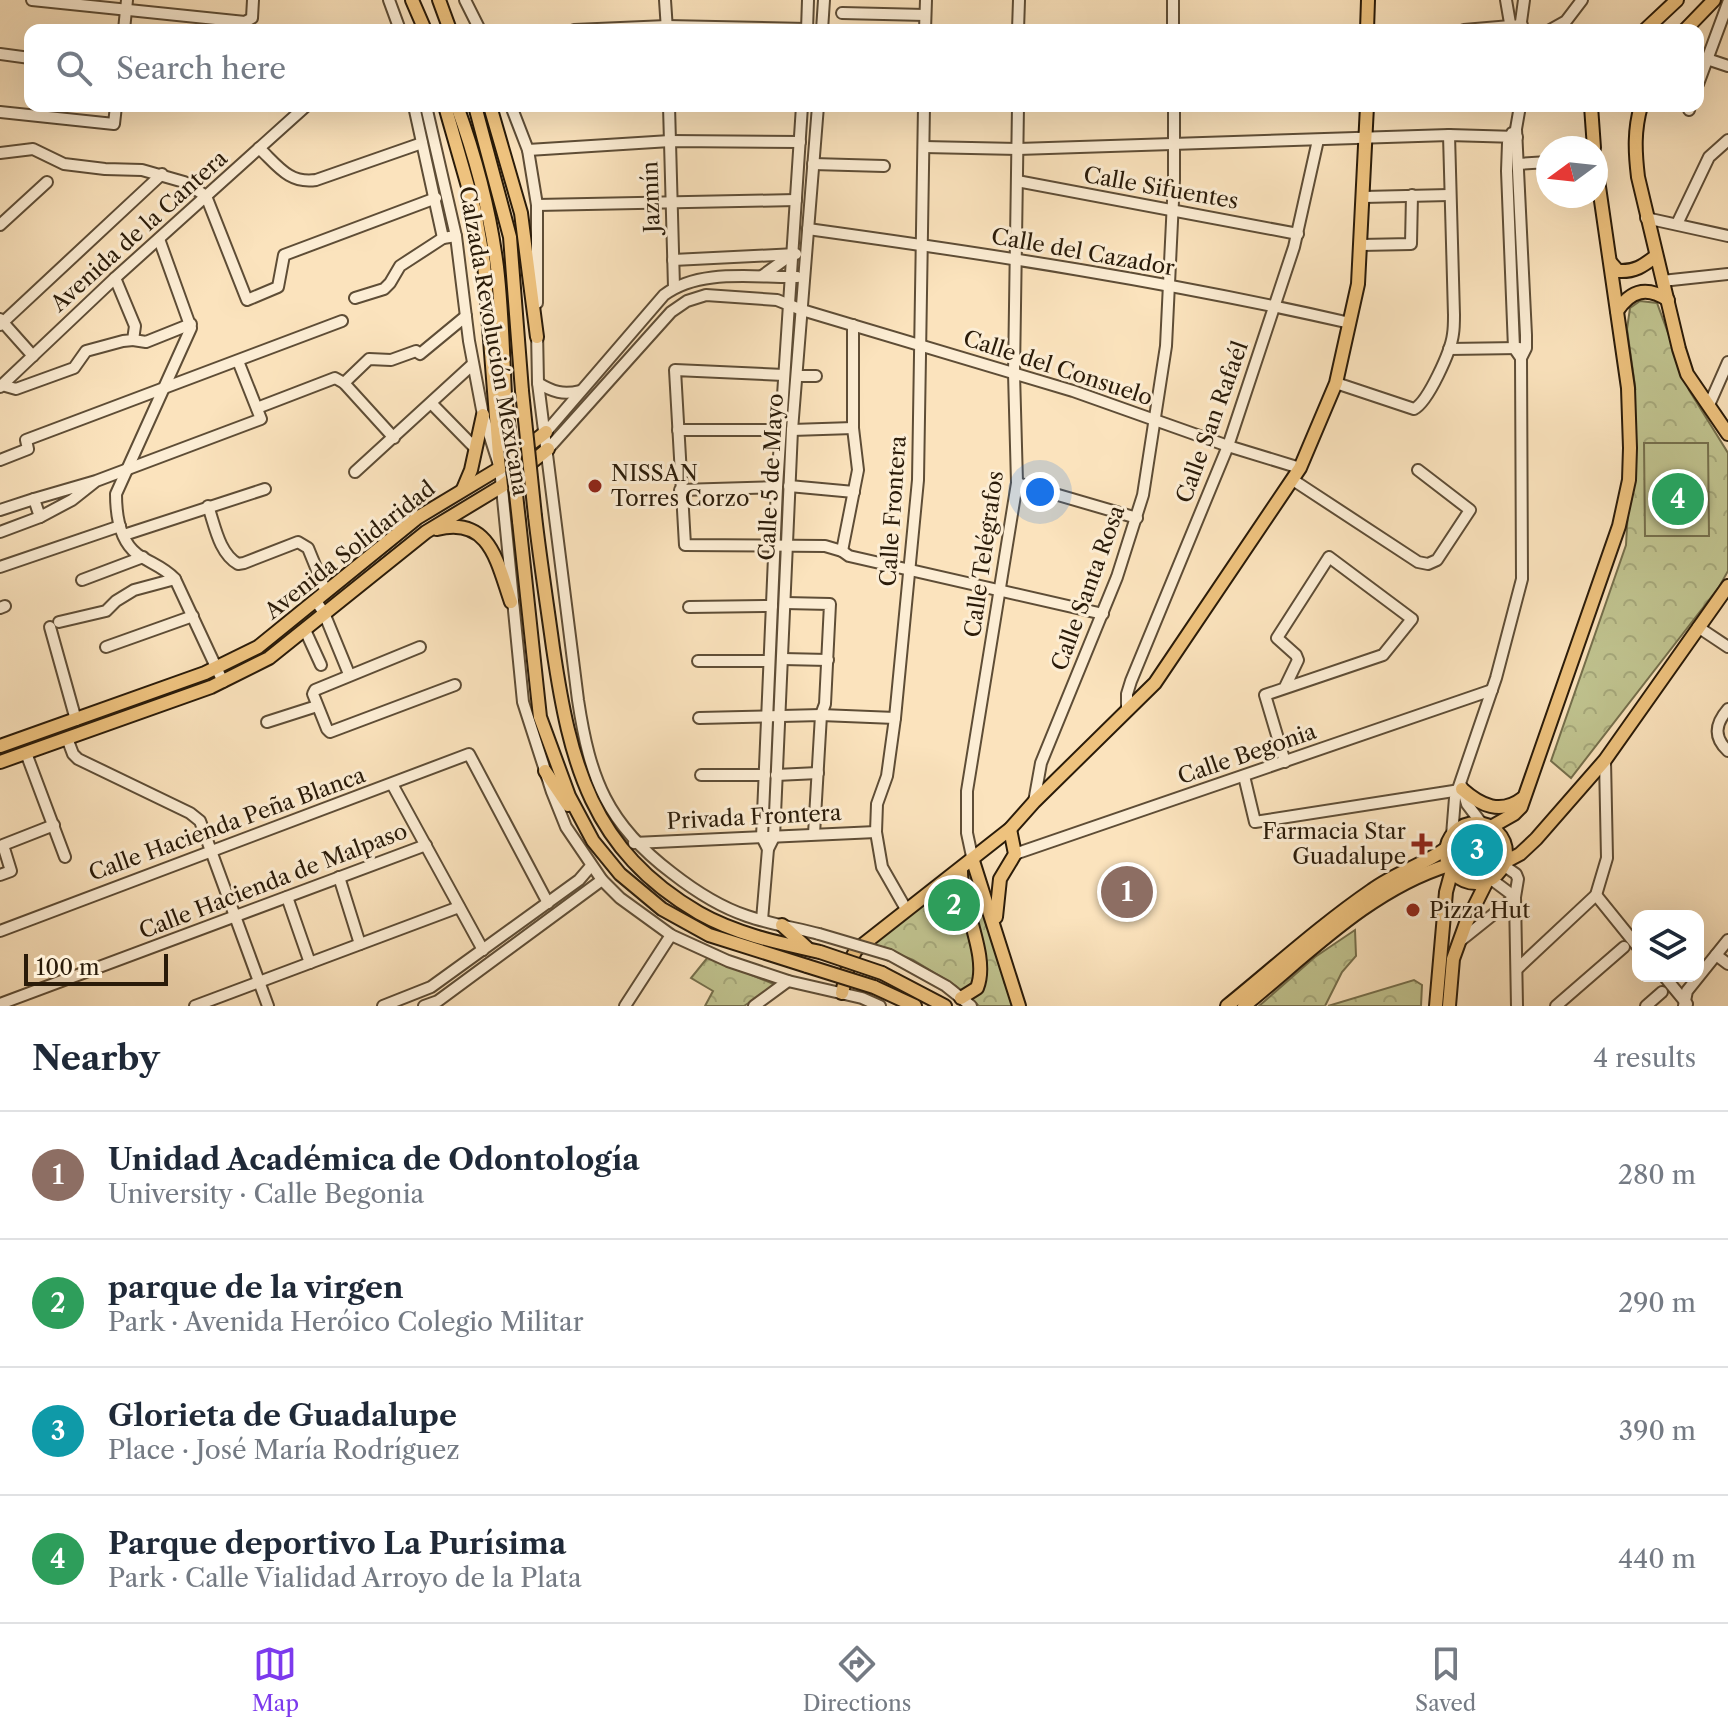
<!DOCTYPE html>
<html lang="en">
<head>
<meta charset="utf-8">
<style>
	body { margin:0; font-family:"Libre Caslon Text",serif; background:#f2f2f3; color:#1f2937 }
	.controls { position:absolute; right:24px; bottom:24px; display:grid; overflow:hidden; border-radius:16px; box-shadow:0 8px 32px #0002 }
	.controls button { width:72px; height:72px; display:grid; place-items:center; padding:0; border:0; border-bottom:2px solid #e0e1e3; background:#fff; color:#1f2937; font:40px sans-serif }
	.compass { position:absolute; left:1536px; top:136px; width:72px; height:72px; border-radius:50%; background:#fff; box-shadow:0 8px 32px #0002; rotate:255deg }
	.scale { position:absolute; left:24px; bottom:20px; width:144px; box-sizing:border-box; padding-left:8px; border:4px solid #2a1b09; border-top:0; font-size:22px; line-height:28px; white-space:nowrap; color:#2a1b09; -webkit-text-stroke:6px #fcedd4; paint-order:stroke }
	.you { position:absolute; left:1040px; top:492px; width:28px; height:28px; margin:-20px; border:6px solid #fff; border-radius:50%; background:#1a73e8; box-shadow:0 0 0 12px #1a73e833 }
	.badge { display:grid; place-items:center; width:52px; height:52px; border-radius:50%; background:#7c3aed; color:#fff; font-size:26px; font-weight:700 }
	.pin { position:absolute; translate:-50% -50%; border:4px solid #fff; box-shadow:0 2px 8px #0006 }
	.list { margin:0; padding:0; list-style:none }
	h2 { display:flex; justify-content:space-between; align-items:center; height:104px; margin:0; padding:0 32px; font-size:34px }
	h2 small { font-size:26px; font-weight:400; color:#747a83 }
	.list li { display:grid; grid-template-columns:52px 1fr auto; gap:24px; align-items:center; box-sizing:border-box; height:128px; padding:0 32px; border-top:2px solid #e0e1e3 }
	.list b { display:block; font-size:30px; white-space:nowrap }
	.list p { margin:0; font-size:26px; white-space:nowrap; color:#747a83 }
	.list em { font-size:26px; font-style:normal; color:#747a83 }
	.icon { flex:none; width:44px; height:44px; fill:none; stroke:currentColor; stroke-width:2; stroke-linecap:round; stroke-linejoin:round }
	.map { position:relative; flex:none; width:1728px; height:1006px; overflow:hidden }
	.search { position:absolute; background:#fff; box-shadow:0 8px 32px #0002; left:24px; right:24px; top:24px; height:88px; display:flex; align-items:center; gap:20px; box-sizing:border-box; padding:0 28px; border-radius:16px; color:#747a83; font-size:30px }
	.sheet { height:616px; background:#fff }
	nav { display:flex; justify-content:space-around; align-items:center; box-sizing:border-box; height:112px; border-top:2px solid #e0e1e3; background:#fff; font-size:22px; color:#747a83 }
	nav a { display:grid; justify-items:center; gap:4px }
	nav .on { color:#7c3aed }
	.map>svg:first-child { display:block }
	.park { fill:url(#park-crowns); stroke:#756f4c; stroke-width:2 }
	.pitch { fill:#c0c38f; stroke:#756f4c; stroke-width:2 }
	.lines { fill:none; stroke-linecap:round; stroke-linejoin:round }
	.minor-casing { stroke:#5e4d36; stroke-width:14 }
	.major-casing { stroke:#2a1b09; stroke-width:16 }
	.minor { stroke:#fcedd4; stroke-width:10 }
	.major { stroke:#eec27e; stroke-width:12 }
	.minor-bridge-casing { stroke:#5e4d36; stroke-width:14; stroke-linecap:butt }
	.major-bridge-casing { stroke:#2a1b09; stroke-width:16; stroke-linecap:butt }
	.minor-bridge { stroke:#fcedd4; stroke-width:10 }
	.major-bridge { stroke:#eec27e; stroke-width:12 }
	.poi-dot { fill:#8f2418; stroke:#fcedd4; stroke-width:3 }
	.labels { text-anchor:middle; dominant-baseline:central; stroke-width:6; stroke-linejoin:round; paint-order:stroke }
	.street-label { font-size:22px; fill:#2a1b09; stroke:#fcedd4 }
	.poi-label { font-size:22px; fill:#2a1b09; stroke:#fcedd4; text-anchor:start }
</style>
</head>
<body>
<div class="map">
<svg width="1728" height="1006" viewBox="0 0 1728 1006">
	<defs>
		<pattern id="park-crowns" width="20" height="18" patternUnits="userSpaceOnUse" patternTransform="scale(2)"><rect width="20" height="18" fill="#c0c38f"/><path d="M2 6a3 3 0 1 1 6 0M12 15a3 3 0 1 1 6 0" fill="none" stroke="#a5a77a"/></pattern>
	</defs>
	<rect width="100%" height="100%" fill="#fbe3bd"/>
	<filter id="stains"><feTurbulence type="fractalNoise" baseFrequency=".0025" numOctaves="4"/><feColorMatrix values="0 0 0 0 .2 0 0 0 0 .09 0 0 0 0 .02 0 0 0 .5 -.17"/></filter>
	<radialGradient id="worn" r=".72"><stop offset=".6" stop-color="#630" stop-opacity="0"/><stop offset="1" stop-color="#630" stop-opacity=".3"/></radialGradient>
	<g class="park">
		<path d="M1640,301l17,2 32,87 39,63v118l-9,16 -148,191 -20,-17 75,-216 9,-159 -8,-57 3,-21z"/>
		<path d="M974,865l40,141h-35l-23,-20 -43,-26 -40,-16z"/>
		<path d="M1355,930l1,26 -14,16 -17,34h-66l56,-49z"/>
		<path d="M708,957l68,28 -32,21h-39l8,-15 -22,-13z"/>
		<path d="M1414,980l8,5 -1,21h-93z"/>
	</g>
	<path class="pitch" d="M1644,443h64l1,93h-64z"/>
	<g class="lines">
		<defs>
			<g id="minor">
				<path d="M32,0l213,22 7,-4 1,-18"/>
				<path d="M389,0l11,30"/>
				<path d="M465,0l15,30"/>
				<path d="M665,0l2,30"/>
				<path d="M1173,0v30"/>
				<path d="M1506,0l5,29"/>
				<path d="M842,13l83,2"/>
				<path d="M1520,29l4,-29"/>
				<path d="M124,30l3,-30"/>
				<path d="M574,30l93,-4 140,3"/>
				<path d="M807,30l1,-30"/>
				<path d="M822,30l2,-30"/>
				<path d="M925,30l1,-30"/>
				<path d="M1018,30l1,-30"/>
				<path d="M1464,30l58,-5"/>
				<path d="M1550,30l16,-9 16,-21"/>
				<path d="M0,54l30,4"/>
				<path d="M1707,59l21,7"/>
				<path d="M1698,84l30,-81"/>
				<path d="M414,106l29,132 13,-2"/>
				<path d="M426,106l30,130 13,105 14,74 17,53 23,234 29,90 14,35 36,53 18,18 51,37 57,26 60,20 74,17 18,8"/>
				<path d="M511,106l17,44 9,55v98"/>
				<path d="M669,106l5,181"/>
				<path d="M1689,110l1,-4"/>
				<path d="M0,112l114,12 2,-18"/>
				<path d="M1512,133l-4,10 -1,28 7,177 7,10"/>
				<path d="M924,147l94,2 431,-14 68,2"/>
				<path d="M259,148c19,18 30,36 57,32l106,-37"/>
				<path d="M528,150l142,-9 130,1"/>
				<path d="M0,153l33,-4 31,15 41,5 37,1 42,12 22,14 41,104 31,-13 6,-32 152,-57"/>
				<path d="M813,164l71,2"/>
				<path d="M1518,164l30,-2"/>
				<path d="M1017,181l281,53"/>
				<path d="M1364,197l85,-2"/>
				<path d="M537,205l259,-5"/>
				<path d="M1646,218l82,18"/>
				<path d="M1677,224l32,-67 19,-17"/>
				<path d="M0,225l47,-43"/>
				<path d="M808,229c181,25 364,53 542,94"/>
				<path d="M159,239l32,89 -75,166c0,21 3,46 21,60 13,9 27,13 38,25l48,103"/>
				<path d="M1361,245l50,-1 1,-49"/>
				<path d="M673,260l123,-6"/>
				<path d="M762,276l29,-21"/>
				<path d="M1662,281l66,-7"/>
				<path d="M355,298l29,-9 6,-6 10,-17 43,-28"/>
				<path d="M0,319l33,37"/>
				<path d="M0,325l162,-151"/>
				<path d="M537,331l1,52 40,317c12,79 29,124 94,173 23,18 48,34 75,43 23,8 49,12 72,18"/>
				<path d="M133,340l13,2 45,-18"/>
				<path d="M1449,349l70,-1"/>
				<path d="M784,375l-109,-5 10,175 140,1 17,5 7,5 254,58"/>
				<path d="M797,376h19"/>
				<path d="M344,383l25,-24 22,1 25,-9 4,3 46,-38"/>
				<path d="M538,383c15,9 25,12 42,8"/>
				<path d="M1336,383l78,26c14,-7 37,-58 39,-75 1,-6 1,-13 1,-19l-5,-180"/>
				<path d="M2,385l14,4 58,-21 12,-17 37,-10 10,-1 2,-14 -20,-48"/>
				<path d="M0,387l115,-109 191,-172"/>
				<path d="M432,404l44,45"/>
				<path d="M1709,405l19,-43"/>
				<path d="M257,408l78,-30 9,5 50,55"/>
				<path d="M678,430h102"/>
				<path d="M792,430l61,-2"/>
				<path d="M546,432l118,-137c36,-27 91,-17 133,-18"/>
				<path d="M548,449l123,-137 16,-11 19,-6 71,5 25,10 271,81 155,55 72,22"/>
				<path d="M0,460l28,-11 -2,-9 316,-119"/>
				<path d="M355,472l118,-108"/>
				<path d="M1293,480l125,82 10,2 9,-4 33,-50 -52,-40"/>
				<path d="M96,481l-24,19 -32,17 -6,-18 62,-18 165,-62 -23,-58"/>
				<path d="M1017,483l120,35"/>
				<path d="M789,486l65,6"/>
				<path d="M680,490l97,-3"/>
				<path d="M208,506c7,20 11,47 30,58l6,-1 54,-21 10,6 18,44"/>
				<path d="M0,510l34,-11"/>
				<path d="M0,532l40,-15"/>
				<path d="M124,535l141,-46"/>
				<path d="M842,551l16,-81 -5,-42v-103"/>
				<path d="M0,567l120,-41"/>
				<path d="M82,580l61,-23"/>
				<path d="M316,601l8,12 25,61"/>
				<path d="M785,603l45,1 -5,100 -4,11 -7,119"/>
				<path d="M689,607l83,-1"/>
				<path d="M0,608l5,-2"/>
				<path d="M59,622l47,-11 10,-10 18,-11 41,-11"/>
				<path d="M50,627l26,93"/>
				<path d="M1698,627l30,20"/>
				<path d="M305,630l16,35"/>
				<path d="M106,647l87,-31"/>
				<path d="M420,647l-105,43 -2,4 14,35 3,3 125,-47"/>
				<path d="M783,659l45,1"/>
				<path d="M698,661h70"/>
				<path d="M1728,709c-13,15 -15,28 0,42"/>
				<path d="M1127,711v-17l4,-13 97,-235 66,-199 24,-107"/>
				<path d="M699,718l122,-3 74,3"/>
				<path d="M267,722l50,-16"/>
				<path d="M67,738l6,16 5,5 112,54 10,8 68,185"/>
				<path d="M26,753l39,104"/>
				<path d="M1285,762l-20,-67 118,-40 29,-36 -83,-62 -52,81 19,17 2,5 -13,27"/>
				<path d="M701,775h64"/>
				<path d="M776,775l42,-2"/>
				<path d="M1244,776l11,46 205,-32"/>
				<path d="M392,784l91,166"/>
				<path d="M1462,787l5,17 15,20"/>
				<path d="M1034,802l7,-39 76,-186 26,-82 23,-149 8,-166v-74"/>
				<path d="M1452,835l3,-37 41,-120 26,-99 -1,-221 5,-10v-13l-10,-206 4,-23"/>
				<path d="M634,843l242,-11"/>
				<path d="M768,849l-6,-12 15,-350 25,-381"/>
				<path d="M1015,854l477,-164"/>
				<path d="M973,861l-6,-28v-42l50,-308 -3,-110 4,-267"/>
				<path d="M1503,865l13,9 2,5 -3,18 2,109"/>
				<path d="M0,875l11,-4 -8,-26 51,-20"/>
				<path d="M339,877l21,67"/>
				<path d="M1491,879l24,18"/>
				<path d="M1596,895l42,52"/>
				<path d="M287,897l23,66"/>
				<path d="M906,909l-24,-42 -6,-35 1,-28 10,-28 8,-58 23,-238 6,-374"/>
				<path d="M762,920l6,-71 6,-12 18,-407 26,-324"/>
				<path d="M0,931l469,-177 79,149"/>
				<path d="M1460,941l55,-44"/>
				<path d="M890,955l56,31 25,20"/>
				<path d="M1716,955l12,9"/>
				<path d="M1517,969l79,-74 11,-37 -2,-98"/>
				<path d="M1664,976l23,28"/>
				<path d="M0,1004l426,-159"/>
				<path d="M195,1006l264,-99"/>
				<path d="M383,1006l48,-19 148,-107 12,-14"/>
				<path d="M424,1006l14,-5 164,-121"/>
				<path d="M625,1006l46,-71"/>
				<path d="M754,1006l34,-25"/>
				<path d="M1556,1006l68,-59"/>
				<path d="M1646,1006l16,-14"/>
				<path d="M1684,1006l3,-15 41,-51"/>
			</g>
			<g id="major">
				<path d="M412,0l13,30"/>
				<path d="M439,0l11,30"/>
				<path d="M1367,30l1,-30"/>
				<path d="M1645,30l32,-30"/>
				<path d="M1685,30l29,-30"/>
				<path d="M445,106l30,105 9,52 16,205"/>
				<path d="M457,106c19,52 33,106 40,161 5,42 6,86 8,128"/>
				<path d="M475,106l35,131 12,154"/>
				<path d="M490,106l31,107 16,124"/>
				<path d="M1591,106l3,42"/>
				<path d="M1641,106c-7,24 -6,46 -3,71l41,172 8,25 41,60"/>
				<path d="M1611,263l7,8c17,1 25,-5 38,-15"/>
				<path d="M1617,311c14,-21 30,-25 51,-11"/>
				<path d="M463,489l8,-19 12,-55"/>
				<path d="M535,516c5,44 12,88 18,132 17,115 38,202 146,265 37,21 80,30 121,39"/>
				<path d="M519,521l21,196 29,79 24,45 27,33 42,35 47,26 98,31"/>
				<path d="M437,529c53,-13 60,33 74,73"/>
				<path d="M0,746l205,-73 53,-26 159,-129 83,-50 46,-36"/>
				<path d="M0,762l211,-75 58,-29 157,-126 76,-46 46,-37"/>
				<path d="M545,771l23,34"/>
				<path d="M1462,789c19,17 39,26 61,9"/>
				<circle cx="1476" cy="853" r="30"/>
				<path d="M1491,827l23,-13 7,-7 98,-281 10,-46 1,-32 -2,-60 -32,-222"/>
				<path d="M973,861l46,145"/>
				<path d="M1505,862l15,-8 16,-15 69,-79 123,-174"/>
				<path d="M996,917l4,-38 15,-25 -5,-25"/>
				<path d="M782,925l25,23"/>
				<path d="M882,973l63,33"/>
				<path d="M874,987l41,19"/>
				<path d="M842,993l7,-30 7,-13 154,-121 24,-27 121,-119 145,-215 36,-85 22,-99 9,-178"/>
				<path d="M961,998l16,-10c13,-32 -17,-83 -16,-119"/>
				<path d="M1227,1006c48,-39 94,-81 145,-116 23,-17 51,-25 75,-42"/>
				<path d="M1244,1006c63,-51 126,-117 205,-141"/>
				<path d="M1436,1006l10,-114 6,-22"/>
				<path d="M1449,1006l4,-47 13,-36 21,-42"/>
			</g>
		</defs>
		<use href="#minor" class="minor-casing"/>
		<use href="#major" class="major-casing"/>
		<use href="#minor" class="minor"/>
		<use href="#major" class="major"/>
		<defs>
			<path id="minor-bridge" d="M819,934l71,21"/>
			<g id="major-bridge">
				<path d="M522,391l13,125"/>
				<path d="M505,395l14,126"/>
				<path d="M820,952l62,21"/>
				<path d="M807,966l67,21"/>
			</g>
		</defs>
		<use href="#minor-bridge" class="minor-bridge-casing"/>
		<use href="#major-bridge" class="major-bridge-casing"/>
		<use href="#minor-bridge" class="minor-bridge"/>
		<use href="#major-bridge" class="major-bridge"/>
	</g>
	<g class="poi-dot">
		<circle cx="595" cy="486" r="8"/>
		<path d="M1418 832h8v8h8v8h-8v8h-8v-8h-8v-8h8z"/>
		<circle cx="1413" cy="910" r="8"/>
	</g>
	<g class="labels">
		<g class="street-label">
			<text transform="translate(1161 188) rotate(10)">Calle Sifuentes</text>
			<text transform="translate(651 197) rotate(-92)">Jazmín</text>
			<text transform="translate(139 231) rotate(-42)">Avenida de la Cantera</text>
			<text transform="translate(1083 252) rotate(10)">Calle del Cazador</text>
			<text transform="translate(494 341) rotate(80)">Calzada Revolución Mexicana</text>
			<text transform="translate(1058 368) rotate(18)">Calle del Consuelo</text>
			<text transform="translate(1212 422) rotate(-70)">Calle San Rafaél</text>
			<text transform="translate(771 477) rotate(-87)">Calle 5 de Mayo</text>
			<text transform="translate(893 511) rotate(-86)">Calle Frontera</text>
			<text transform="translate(350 550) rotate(-38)">Avenida Solidaridad</text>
			<text transform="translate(984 554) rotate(-82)">Calle Telégrafos</text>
			<text transform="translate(1088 588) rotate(-70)">Calle Santa Rosa</text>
			<text transform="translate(1247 754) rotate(-19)">Calle Begonia</text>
			<text transform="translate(754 817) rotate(-3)">Privada Frontera</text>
			<text transform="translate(227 824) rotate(-20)">Calle Hacienda Peña Blanca</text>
			<text transform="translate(273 881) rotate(-21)">Calle Hacienda de Malpaso</text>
		</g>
		<g class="poi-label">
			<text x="611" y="473">NISSAN<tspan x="611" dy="25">Torres Corzo</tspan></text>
			<text x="1406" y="831" text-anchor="end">Farmacia Star<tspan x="1406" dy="25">Guadalupe</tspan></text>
			<text x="1429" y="910">Pizza Hut</text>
		</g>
	</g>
	<rect width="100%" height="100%" filter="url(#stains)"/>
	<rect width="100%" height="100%" fill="url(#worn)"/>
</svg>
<div class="controls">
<button><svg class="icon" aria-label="layers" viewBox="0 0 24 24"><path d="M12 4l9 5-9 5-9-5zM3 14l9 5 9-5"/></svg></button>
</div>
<svg class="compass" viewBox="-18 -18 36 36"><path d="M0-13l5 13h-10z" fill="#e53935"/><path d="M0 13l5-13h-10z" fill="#747a83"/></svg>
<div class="scale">100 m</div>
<div class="you"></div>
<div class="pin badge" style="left:1127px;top:892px;background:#8d6e63">1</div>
<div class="pin badge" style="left:954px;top:905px;background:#2e9e5b">2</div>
<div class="pin badge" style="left:1477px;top:850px;background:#0f9aa8">3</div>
<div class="pin badge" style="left:1678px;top:499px;background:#2e9e5b">4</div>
<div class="search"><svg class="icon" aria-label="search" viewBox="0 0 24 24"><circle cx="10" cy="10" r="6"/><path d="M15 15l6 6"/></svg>Search here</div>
</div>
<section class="sheet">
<h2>Nearby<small>4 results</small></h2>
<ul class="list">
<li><span class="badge" style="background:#8d6e63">1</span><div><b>Unidad Académica de Odontología</b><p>University · Calle Begonia</p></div><em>280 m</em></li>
<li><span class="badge" style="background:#2e9e5b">2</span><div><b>parque de la virgen</b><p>Park · Avenida Heróico Colegio Militar</p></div><em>290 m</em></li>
<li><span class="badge" style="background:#0f9aa8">3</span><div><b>Glorieta de Guadalupe</b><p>Place · José María Rodríguez</p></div><em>390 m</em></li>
<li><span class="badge" style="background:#2e9e5b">4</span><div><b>Parque deportivo La Purísima</b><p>Park · Calle Vialidad Arroyo de la Plata</p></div><em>440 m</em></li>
</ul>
</section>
<nav>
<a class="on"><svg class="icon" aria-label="map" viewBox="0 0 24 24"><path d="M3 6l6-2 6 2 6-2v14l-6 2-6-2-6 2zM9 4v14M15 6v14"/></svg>Map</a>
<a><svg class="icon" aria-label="directions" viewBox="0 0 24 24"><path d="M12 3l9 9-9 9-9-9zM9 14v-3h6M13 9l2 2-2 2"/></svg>Directions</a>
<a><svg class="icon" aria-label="saved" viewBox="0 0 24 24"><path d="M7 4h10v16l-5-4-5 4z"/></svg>Saved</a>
</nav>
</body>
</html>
